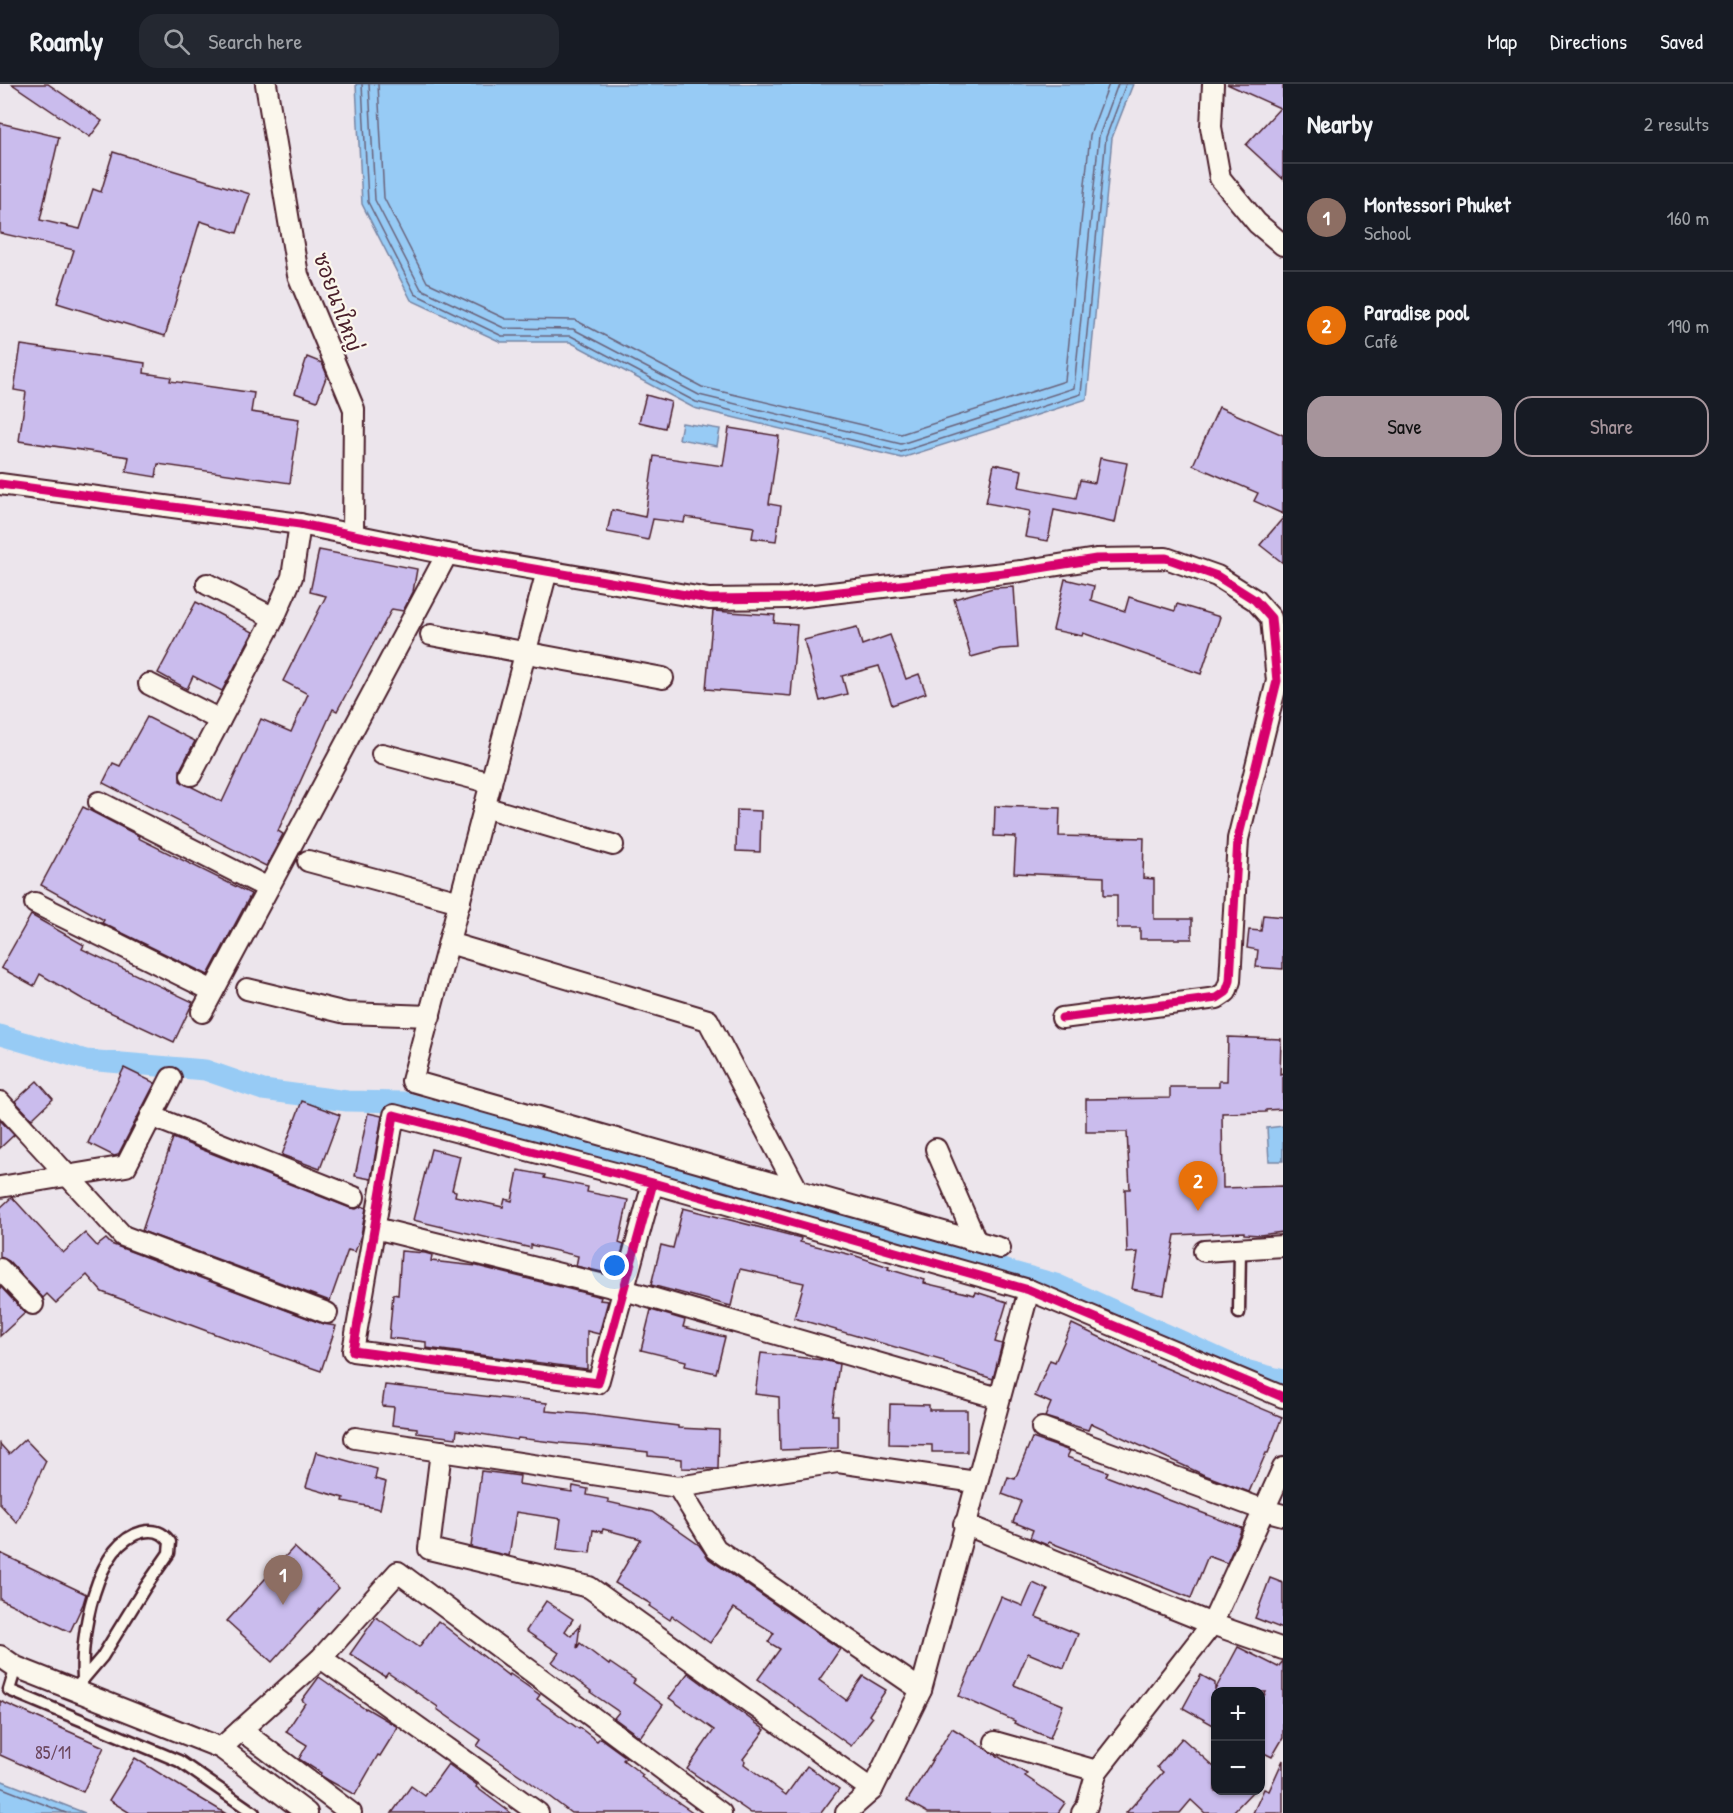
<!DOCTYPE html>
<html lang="en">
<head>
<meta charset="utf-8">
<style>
	body { margin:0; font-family:"Patrick Hand","Playpen Sans Thai",sans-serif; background:#242831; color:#f1f3f6 }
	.controls { position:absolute; right:18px; bottom:18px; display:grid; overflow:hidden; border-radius:12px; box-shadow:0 2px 4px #0004 }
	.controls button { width:54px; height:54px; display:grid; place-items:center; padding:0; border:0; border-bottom:2px solid #363941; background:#171b24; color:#f1f3f6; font:30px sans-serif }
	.you { position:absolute; left:615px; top:1182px; width:21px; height:21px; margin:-15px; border:4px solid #fff; border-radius:50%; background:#1a73e8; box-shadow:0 0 0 9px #1a73e833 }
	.badge { display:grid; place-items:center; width:39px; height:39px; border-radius:50%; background:#a6949b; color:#fff; font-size:20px; font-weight:700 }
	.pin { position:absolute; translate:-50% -50px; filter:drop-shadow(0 2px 3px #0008) }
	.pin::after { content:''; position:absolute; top:32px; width:21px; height:18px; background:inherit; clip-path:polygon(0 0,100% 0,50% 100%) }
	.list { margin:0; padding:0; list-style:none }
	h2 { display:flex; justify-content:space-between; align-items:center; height:78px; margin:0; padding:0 24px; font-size:26px }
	h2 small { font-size:20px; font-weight:400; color:#9ea1a6 }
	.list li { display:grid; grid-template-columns:39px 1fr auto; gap:18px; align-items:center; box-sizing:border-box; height:108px; padding:0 24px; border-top:2px solid #363941 }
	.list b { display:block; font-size:22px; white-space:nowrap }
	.list p { margin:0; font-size:20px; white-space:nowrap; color:#9ea1a6 }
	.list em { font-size:20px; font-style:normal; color:#9ea1a6 }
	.actions { display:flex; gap:12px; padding:18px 24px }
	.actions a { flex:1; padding:14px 0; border:2px solid #a6949b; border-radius:18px; text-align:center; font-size:21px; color:#a6949b }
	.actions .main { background:#a6949b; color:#111 }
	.icon { flex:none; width:33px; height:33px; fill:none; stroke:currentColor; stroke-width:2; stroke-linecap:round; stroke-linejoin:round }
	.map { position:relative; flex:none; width:1283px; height:1729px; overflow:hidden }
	header { display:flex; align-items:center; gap:36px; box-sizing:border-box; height:84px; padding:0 30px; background:#171b24; border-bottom:2px solid #363941 }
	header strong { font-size:28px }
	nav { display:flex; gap:33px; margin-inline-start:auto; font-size:21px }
	.search { width:420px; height:54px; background:#242831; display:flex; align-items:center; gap:15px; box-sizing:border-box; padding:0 21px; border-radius:18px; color:#9ea1a6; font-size:22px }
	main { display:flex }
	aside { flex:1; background:#171b24 }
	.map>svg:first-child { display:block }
	.water { fill:#97cbf5; stroke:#7886a4; stroke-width:1.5 }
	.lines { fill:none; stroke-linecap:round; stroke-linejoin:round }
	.shore { stroke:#69647c; stroke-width:1.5 }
	.canal { stroke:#97cbf5; stroke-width:21 }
	.building { fill:#cabced; stroke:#4a1f2b; stroke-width:1.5 }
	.lane-casing { stroke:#4a1f2b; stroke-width:15 }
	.street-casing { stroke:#4a1f2b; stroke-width:24 }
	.lane { stroke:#fbf7ec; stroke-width:10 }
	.street { stroke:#fbf7ec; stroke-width:20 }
	.cycleway-casing { stroke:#fbf7ec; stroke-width:13 }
	.cycleway { stroke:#d6006c; stroke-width:9 }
	.labels { text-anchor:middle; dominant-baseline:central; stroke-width:4.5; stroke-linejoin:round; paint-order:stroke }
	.number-label { font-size:18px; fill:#6a465c }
	.street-label { font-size:21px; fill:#4a1f2b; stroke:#fbf7ec }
</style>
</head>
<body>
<header>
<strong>Roamly</strong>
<div class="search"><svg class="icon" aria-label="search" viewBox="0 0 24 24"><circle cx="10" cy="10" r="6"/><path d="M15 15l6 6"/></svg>Search here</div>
<nav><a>Map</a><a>Directions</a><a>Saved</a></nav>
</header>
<main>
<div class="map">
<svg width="1283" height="1729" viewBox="0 0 1283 1729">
	<rect width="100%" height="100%" fill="#ece5ec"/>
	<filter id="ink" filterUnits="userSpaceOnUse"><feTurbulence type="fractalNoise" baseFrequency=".0167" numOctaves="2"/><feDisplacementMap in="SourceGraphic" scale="12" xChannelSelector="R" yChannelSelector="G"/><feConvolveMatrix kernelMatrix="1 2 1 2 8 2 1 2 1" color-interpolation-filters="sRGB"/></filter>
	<g filter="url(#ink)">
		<g class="water">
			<path d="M356,0h777l-21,54 -25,261 -185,59 -208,-50 -124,-66h-69l-90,-42 -49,-96z"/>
			<path d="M682,339l38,6 -3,17 -38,-7z"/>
			<path d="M1283,1042v35h-14l-2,-33z"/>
			<path d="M0,1696l85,33h-85z"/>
		</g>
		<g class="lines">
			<g class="shore">
				<path d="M362,0l6,118 47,92 87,42h69l125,66 205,50 180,-58 25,-257 20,-53"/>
				<path d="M369,0l6,116 46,89 83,39 69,1 126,66 202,49 173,-56 25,-252 19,-52"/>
				<path d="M378,0l6,114 43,84 79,37 69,1 127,67 199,47 164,-53 25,-246 19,-51"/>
				<path d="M0,1703l66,26"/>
			</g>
			<path class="canal" d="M0,951l86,25 119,10 58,20 84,11 56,1 653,182 189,86 38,10"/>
		</g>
		<g class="building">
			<path d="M12,0h36l54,37 -12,16z"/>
			<path d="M1227,0h56v95l-37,-34 34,-37z"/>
			<path d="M0,39l59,14 -19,83 40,9 13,-40 8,3 12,-40 137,42 -13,39 -37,-12 -35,115 -108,-33 17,-53 -74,-17z"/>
			<path d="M21,261l124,18 -1,10 27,4 -1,4 84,12 -3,19 48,7 -9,64 -132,-19 -2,13 -30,-5 3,-15 -110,-16 7,-49 -12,-2z"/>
			<path d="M307,273l15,6 5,12 -10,26 -22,-8z"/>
			<path d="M646,311l25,7 -6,26 -26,-6z"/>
			<path d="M1219,323l64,28v79l-29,-13 4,-8 -65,-28z"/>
			<path d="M729,344l50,8 -10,68 12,2 -5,35 -24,-3 2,-11 -69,-10 -1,6 -31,-4 -5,21 -41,-8 5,-22 33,7 9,-61 69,10z"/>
			<path d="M1100,374l27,5 -12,60 -61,-13 -6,31 -23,-4 5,-26 -44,-8 8,-39 28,6 -3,17 57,11 4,-18 15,3z"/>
			<path d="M1283,434v45l-23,-18z"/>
			<path d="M319,466l98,19 -4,23 -10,19 -11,-2 -55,102 -4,-2 -55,122 5,3 -17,32 -163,-83 10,-20 7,3 27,-49 48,24 -15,29v11l42,21 39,-83 30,13 17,-38 -25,-13 43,-85 -16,-4z"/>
			<path d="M1065,495l29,7 -3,14 34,11 4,-14 46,14 2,-7 43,13 -19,57 -118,-41 -1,3 -29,-6z"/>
			<path d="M1014,503l4,61 -18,1 -29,8 -17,-58 39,-11z"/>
			<path d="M196,518l57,30 -31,59 -29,-15 -6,13 -29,-16z"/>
			<path d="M713,527l62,4 -1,8 23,2 -6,71 -85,-7z"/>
			<path d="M857,543l5,18 28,-10 16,44 13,-5 7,19 -34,12 -13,-39 -37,10 5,18 -27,7 -16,-61z"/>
			<path d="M995,722l65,2 -1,28 85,2 -1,40 11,1v40h38v20h-52v-11h-23v-33h-13v-18l-90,-4 2,-36 -22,-1z"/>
			<path d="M83,723l56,29 -1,2 113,56 -43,81 -106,-52 2,-3 -63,-35z"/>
			<path d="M737,726l24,1 -1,41 -24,-1z"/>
			<path d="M31,831l53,30 -2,4 111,53 -19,40 -90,-42 -44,-26 -6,12 -33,-18z"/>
			<path d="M1263,831l20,2v52l-27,-2 2,-17 -11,-2 2,-18 12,1z"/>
			<path d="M1228,953l53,2 -1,35 3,-1v36l-17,1v2l-44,1 1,75 60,-2v46l-23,3 -16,-1v-2l-69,3 -11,60 -32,-6 6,-37 -11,1 -2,-64h5l-3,-57h-41v-33l84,-1v-11h49v-6h8z"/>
			<path d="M124,984l31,15 -37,72 -4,1 -26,-13z"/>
			<path d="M37,997l16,18 -21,20 -17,-18z"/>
			<path d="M302,1017l38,14 -20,54 -38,-14z"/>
			<path d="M368,1029l14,3 -11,63 -16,-3z"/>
			<path d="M0,1036l14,15 -14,13z"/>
			<path d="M173,1054l177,70 6,1 6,-3 4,2 -5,27 -6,17 -7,-2 -18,51 -188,-70z"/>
			<path d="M431,1065l29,7 -8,34 4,1 -1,5 48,11 2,-8 7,2 6,-31 27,5 -1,3 44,9 -1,5 41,8 -9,43 5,2 -8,26 -9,-2 -1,4 -30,-7 2,-10 -47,-11v3l-118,-28z"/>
			<path d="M12,1113l51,56 22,-20 12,13 9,-7 5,5 8,3 204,77 13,2 -15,45 -98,-34 -121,-45 -15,-17 -31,28 -9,-9 -4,4 -34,-37 -9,-4v-49z"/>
			<path d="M683,1124l118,30 -1,4 56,14 33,11 -1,2 37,11 -1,3 51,12 1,-3 31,10 -12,40 7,2 -9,35 -49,-16v-2l-150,-43 10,-35 -64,-14 -9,37 -80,-21 10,-40 12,3z"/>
			<path d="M401,1167l24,2 7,2 -1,6 46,5 124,31 -1,3 8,1 -9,33 -12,-3v38l-161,-21v-6l-37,-4 4,-44 5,1z"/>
			<path d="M0,1202l25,27 -25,23z"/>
			<path d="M651,1226l34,10 -2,7 42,10 -9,36 -31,-7 1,-5 -45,-11z"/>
			<path d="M1072,1240l82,39 128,54 -14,36h-2l-17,39 -47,-18 -111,-51 -3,7 -43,-13 6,-14 -16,-7 15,-36 5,2z"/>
			<path d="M761,1269l62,7 16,4 -7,51h6v33l-58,2 -1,-53 -24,-3z"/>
			<path d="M385,1301l162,18 -1,8 38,3 94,12v2l41,2 -1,39 -36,-1v-9l-34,-3v-4l-63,-7 -25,-2 -42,-5 -1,2 -60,-10 -1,8 -39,-5v-5l-25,-3 2,-18 -12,-1z"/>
			<path d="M890,1320l39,1v5h38v42h-35v-7l-43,-1z"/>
			<path d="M1032,1354l38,13 -3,6 41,15 -2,4 136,52 -15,35 -19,-7 -17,42 -142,-56 -2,3 -17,-7 3,-8 -20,-8 8,-21 -19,-7 6,-17 7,2z"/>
			<path d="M25,1355l21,22 -29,62 -17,-19v-60l9,10z"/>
			<path d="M316,1368l61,17 -2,10 11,3 -6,27 -37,-8 1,-3 -38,-11z"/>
			<path d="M481,1387l39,5 -1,8 53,8 1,-6 15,3 -1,6 21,4v3l44,10 47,33 10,14 131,90 -21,31 27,20 17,-24 23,14 -17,25 3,3 -21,28 -93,-67 22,-30 -12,-7 6,-9 -40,-25 -24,35 -38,-27 -2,4 -21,-14 2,-2 -36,-21 26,-44 -38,-10 -1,3 -9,-2 -3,23 -33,-4 4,-30 -45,-7 -7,44 -38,-9z"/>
			<path d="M294,1463l45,41 -67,74 -45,-41z"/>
			<path d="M0,1469l86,41 -3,10 -13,28 -70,-33z"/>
			<path d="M1270,1494l13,5v46l-28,-11z"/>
			<path d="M1033,1499l15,7 -12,27 42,17 -14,34 -36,-15 -14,32 49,20 -13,33 -36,-15 1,-2 -56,-25 42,-99 22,9z"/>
			<path d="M546,1517l27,18 -8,12 6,5 9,-11 -3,23 3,-5 29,22 1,-2 25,17 -2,3 30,22 -23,32 -26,-19 5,-6 -29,-20 1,-1 -39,-29 7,-9 -33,-22z"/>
			<path d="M376,1533l43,30 19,-26 71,55 1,-2 30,21 -3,4 42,30 1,-1 17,13 3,-3 26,19 -3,3 20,15 -2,2 53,36h-123l-41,-31 -53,-36 4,-6 -44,-31 1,-2 -50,-34 -3,4 -35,-23z"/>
			<path d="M1238,1563l40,20 5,-6v77l-11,19 -12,-6v-48l6,-11h-51v34l-32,-18 18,-33 14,8v7z"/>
			<path d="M688,1589l77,57 -22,29 2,2 -1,3 42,31 21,-29 32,23 -18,24h-70l-64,-44 27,-39 -45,-32z"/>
			<path d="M319,1593l46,32 1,-1 32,19 -18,29 -2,-1 -23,40 -27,-15 -8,-5 1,-2 -22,-14 8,-14 -21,-13 19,-29 -3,-3z"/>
			<path d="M0,1617l104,46 -21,45 -83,-37z"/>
			<path d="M952,1644l75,46 -2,2 40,27 -7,10h-130l-21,-12z"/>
			<path d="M1182,1654l33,30v23h38l-21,22h-27l-14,-13 -11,13h-54l37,-41 -6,-5z"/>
			<path d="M135,1674l48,30 42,25h-95l-21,-13z"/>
			<path d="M1283,1676v53h-30l11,-24 5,2z"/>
			<path d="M448,1680l29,21 -1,2 35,26h-119l19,-27 14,10z"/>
		</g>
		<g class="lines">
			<defs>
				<g id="lane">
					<path d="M1239,1229l1,-64"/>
					<path d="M16,1583l-7,23 170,71 75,52"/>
					<path d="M74,1606l28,-33 42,-68 25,-36 1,-11c-7,-10 -16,-13 -28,-10 -47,12 -62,105 -59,146"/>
				</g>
				<g id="street">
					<path d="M266,0l32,191 56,134 -1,126"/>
					<path d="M1213,0l-2,43 9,51 37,45 26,22"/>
					<path d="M0,400l300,40 147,30 262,45 79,-1 233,-27 75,-12 70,-1 51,18 38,24 16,18 6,63 -39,158 -8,142 -4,11 -9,6 -155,20"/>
					<path d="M547,487l-135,510 588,167"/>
					<path d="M207,500l67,34"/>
					<path d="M431,551l232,43"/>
					<path d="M149,600l71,36"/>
					<path d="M382,670l109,29"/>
					<path d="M191,691l83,-157 18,-41 8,-53"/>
					<path d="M99,718l169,86"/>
					<path d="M484,723l129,38"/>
					<path d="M308,777l152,41"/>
					<path d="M35,819l178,88"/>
					<path d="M449,859l259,77 90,171"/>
					<path d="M247,905l99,24 84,3"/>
					<path d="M202,928l245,-458"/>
					<path d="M0,1018l123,134 204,77"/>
					<path d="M151,1032l203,81"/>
					<path d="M936,1065l40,92"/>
					<path d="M653,1099l-55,200 -245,-32 41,-236 259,68 376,107 254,107"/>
					<path d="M0,1103l126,-21 45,-88"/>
					<path d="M375,1144l249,62 375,108"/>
					<path d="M1204,1167l79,-5"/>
					<path d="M0,1185l33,35"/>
					<path d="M1042,1344l222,82 19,5"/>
					<path d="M355,1354l323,49 160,-25 138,20"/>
					<path d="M441,1367l-12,98 160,38 283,203"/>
					<path d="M678,1403l38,62 205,141"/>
					<path d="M964,1440l248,100 71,25"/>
					<path d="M0,1572l16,11 205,81 86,65"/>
					<path d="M321,1574l217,155"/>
					<path d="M241,1646l110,83"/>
					<path d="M995,1658l102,29"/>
					<path d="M221,1664l100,-90 77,-86 323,241"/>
					<path d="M846,1729l26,-23 49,-100 108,-400"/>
					<path d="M1082,1729l5,-7 10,-35 115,-147 71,-156"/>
				</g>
			</defs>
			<use href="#lane" class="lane-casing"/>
			<use href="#street" class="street-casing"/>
			<use href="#lane" class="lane"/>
			<use href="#street" class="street"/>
			<defs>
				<g id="cycleway">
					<path d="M0,400l300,40 147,30 262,45 79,-1 233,-27 75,-12 70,-1 51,18 38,24 16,18 6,63 -39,158 -8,142 -4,11 -9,6 -155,20"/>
					<path d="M653,1099l-55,200 -245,-32 41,-236 259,68 376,107 254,107"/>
				</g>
			</defs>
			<use href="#cycleway" class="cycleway-casing"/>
			<use href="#cycleway" class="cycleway"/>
		</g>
	</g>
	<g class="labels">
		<g class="number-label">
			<text x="53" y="1668">85/11</text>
		</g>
		<g class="street-label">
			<text transform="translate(338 218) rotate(70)">ซอยนาใหญ่</text>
		</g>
	</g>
</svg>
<div class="controls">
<button>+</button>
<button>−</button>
</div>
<div class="you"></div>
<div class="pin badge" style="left:283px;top:1521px;background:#8d6e63">1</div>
<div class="pin badge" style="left:1198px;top:1127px;background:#e8710a">2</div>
</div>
<aside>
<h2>Nearby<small>2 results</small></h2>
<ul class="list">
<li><span class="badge" style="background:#8d6e63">1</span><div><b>Montessori Phuket</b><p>School</p></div><em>160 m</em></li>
<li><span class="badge" style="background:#e8710a">2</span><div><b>Paradise pool</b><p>Café</p></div><em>190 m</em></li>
</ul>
<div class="actions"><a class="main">Save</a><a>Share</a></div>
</aside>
</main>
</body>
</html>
